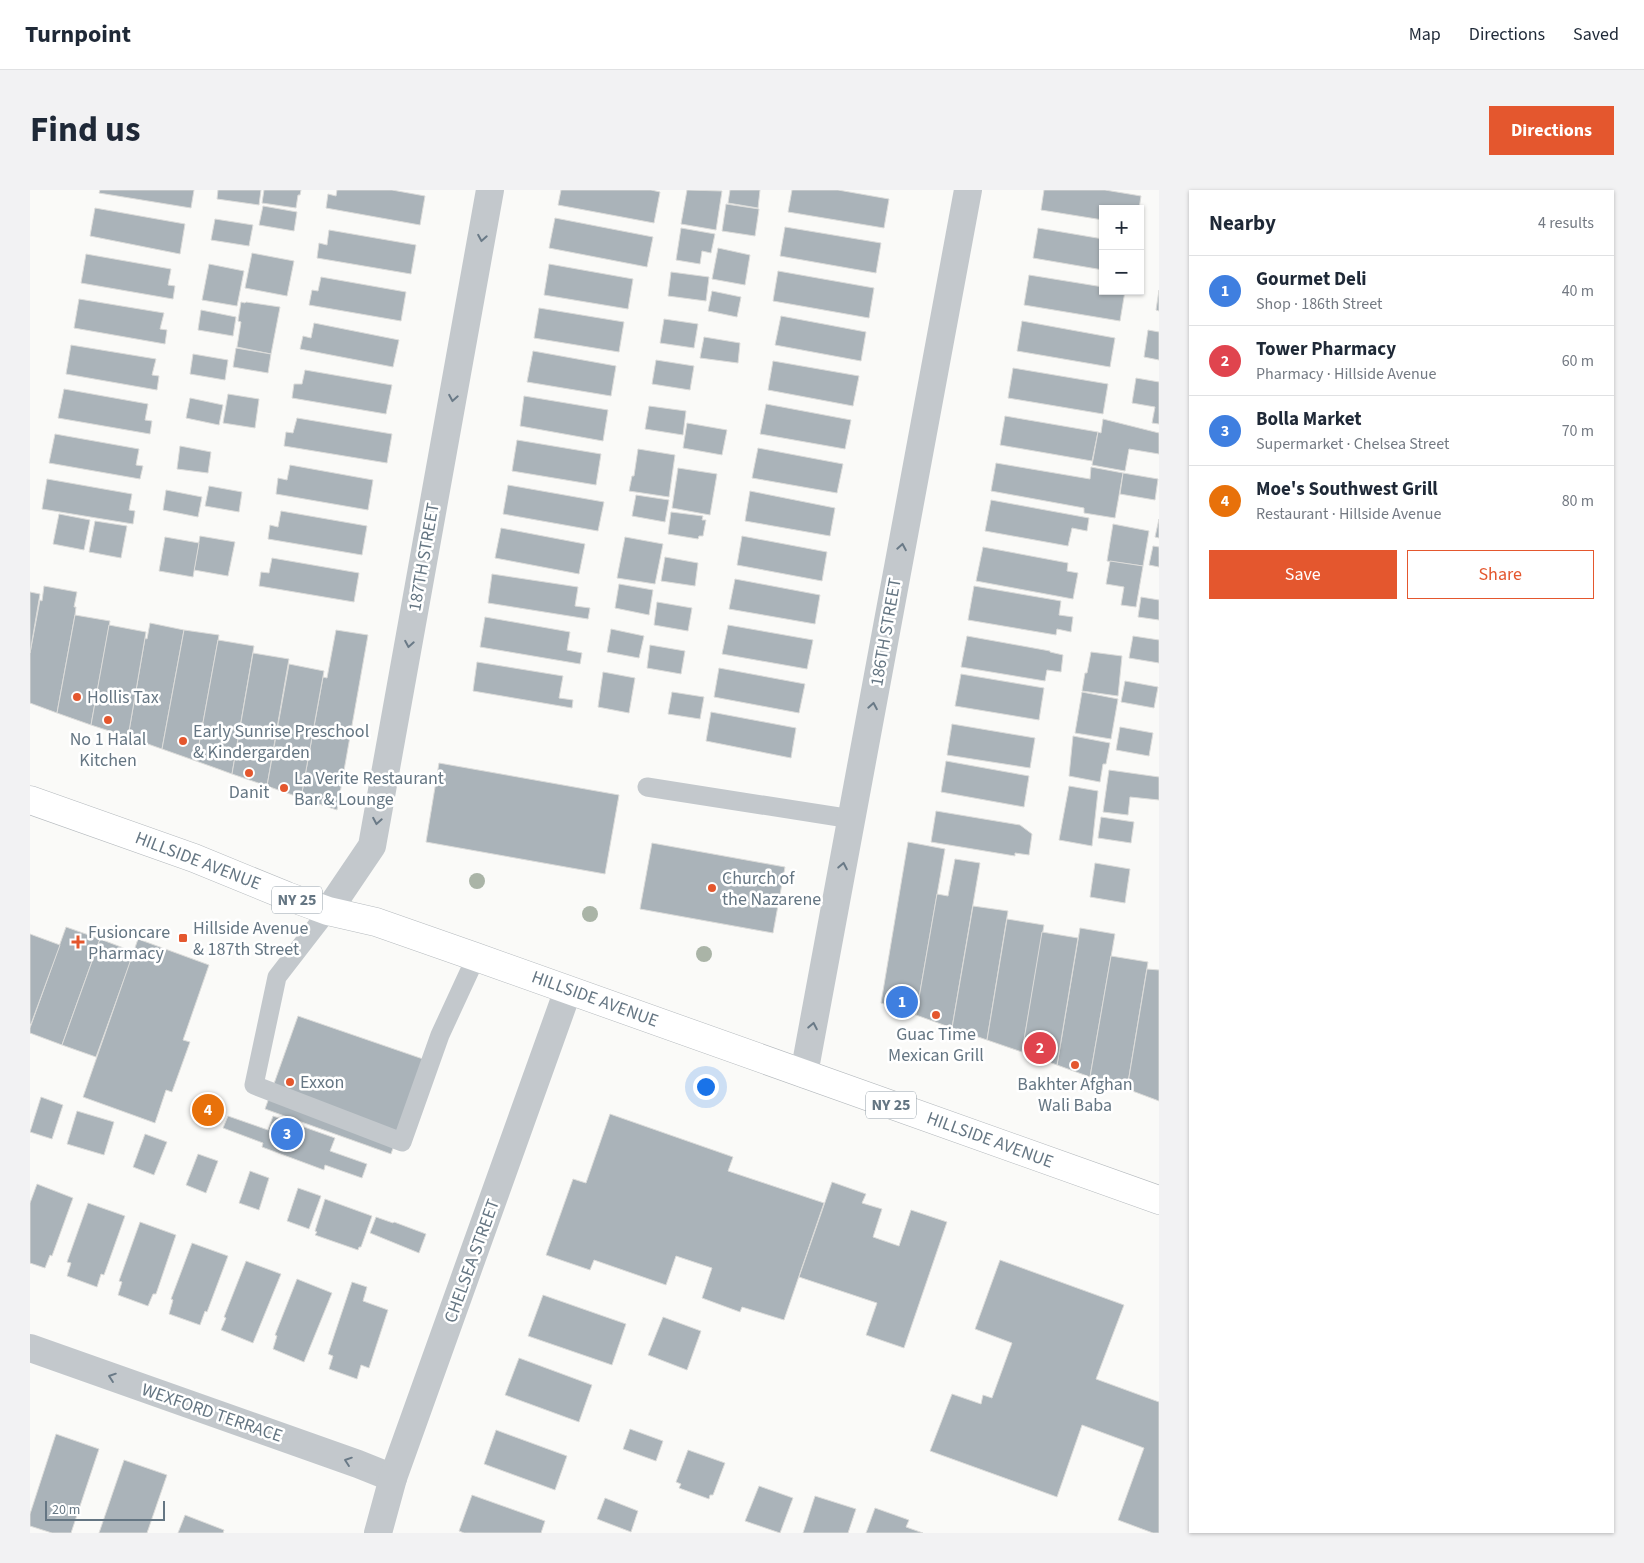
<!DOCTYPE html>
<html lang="en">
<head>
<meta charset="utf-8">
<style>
	body { margin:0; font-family:"Source Sans 3",sans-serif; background:#f2f2f3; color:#1f2937 }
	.controls { position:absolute; right:15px; top:15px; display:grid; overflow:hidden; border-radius:0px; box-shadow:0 1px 4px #0004 }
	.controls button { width:45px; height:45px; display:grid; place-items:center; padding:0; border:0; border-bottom:1px solid #e0e1e3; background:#fff; color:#1f2937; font:25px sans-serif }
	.scale { position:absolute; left:15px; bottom:12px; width:120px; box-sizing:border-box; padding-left:5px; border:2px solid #657683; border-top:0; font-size:14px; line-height:18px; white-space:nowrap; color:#657683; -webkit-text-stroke:4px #fff; paint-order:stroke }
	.you { position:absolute; left:675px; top:896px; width:18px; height:18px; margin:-12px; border:4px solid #fff; border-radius:50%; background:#1a73e8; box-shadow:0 0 0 8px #1a73e833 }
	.badge { display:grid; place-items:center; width:32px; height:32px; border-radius:50%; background:#e4572e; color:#fff; font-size:16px; font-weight:700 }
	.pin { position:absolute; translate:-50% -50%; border:2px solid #fff; box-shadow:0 1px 5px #0006 }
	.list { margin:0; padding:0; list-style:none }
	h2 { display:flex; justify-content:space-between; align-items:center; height:65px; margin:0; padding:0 20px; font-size:21px }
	h2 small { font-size:16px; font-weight:400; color:#747a83 }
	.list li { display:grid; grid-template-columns:32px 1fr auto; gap:15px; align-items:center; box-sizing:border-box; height:70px; padding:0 20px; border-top:1px solid #e0e1e3 }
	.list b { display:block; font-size:19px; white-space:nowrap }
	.list p { margin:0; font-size:16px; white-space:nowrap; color:#747a83 }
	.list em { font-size:16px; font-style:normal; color:#747a83 }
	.actions { display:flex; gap:10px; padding:15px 20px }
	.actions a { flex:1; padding:11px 0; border:1px solid #e4572e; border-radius:0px; text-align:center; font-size:18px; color:#e4572e }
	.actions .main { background:#e4572e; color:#fff }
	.map { position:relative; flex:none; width:1129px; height:1343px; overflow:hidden; border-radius:0px }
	header { display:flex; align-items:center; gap:30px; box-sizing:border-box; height:70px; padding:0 25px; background:#fff; border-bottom:1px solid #e0e1e3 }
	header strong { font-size:24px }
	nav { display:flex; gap:28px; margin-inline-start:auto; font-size:18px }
	.intro { display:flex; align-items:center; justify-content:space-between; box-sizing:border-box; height:120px; padding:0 30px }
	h1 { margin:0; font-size:35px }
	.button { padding:12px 22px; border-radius:0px; background:#e4572e; color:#fff; font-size:18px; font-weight:700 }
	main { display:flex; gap:30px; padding:0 30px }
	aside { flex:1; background:#fff; border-radius:0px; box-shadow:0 1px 4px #0004 }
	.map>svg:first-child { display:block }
	.building { fill:#aab3b9; stroke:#dcdcda }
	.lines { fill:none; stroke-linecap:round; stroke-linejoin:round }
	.primary-casing { stroke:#b5babe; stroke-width:29 }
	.service { stroke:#c3c8cc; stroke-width:19 }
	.minor { stroke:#c3c8cc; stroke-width:28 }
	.primary { stroke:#fff; stroke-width:28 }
	.tree { fill:#aab4a7 }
	.oneway { stroke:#6a7a87 }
	.poi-dot { fill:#e4572e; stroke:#fff; stroke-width:2 }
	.labels { text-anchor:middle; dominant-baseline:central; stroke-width:5; stroke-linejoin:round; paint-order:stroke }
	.shield { fill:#fff; stroke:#939fa8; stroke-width:1 }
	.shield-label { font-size:16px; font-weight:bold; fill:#657683 }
	.street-label { font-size:18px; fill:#657683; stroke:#fff }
	.poi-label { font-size:18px; fill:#657683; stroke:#fff; text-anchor:start }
</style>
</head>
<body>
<header>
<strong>Turnpoint</strong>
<nav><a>Map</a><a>Directions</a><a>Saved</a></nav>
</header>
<div class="intro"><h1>Find us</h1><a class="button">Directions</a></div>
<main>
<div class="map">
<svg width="1129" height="1343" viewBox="0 0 1129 1343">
	<rect width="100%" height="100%" fill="#fafaf8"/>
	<g class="building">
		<path d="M70,0h94l-3,18 -92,-15z"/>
		<path d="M188,0h43l-2,15 -42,-6z"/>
		<path d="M234,0h37l-1,5h-2l-2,13 -34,-5z"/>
		<path d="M307,0h55l33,6 -5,29 -94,-17 2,-14 8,2z"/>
		<path d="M531,0h90l9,2 -6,31 -96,-18z"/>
		<path d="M657,0l35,1 -6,39 -35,-6z"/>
		<path d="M700,0h30l-2,18 -30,-5z"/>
		<path d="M762,0h46l51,9 -5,29 -96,-16z"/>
		<path d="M1014,0h61l36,6 -2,13h-36v11l-62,-10z"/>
		<path d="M696,14l33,5 -4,27 -33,-5z"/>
		<path d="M233,16l34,6 -3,19 -35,-6z"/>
		<path d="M65,18l90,16 -5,30 -90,-18z"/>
		<path d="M525,28l98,19 -6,30 -98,-19z"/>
		<path d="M185,29l38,6 -4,21 -38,-6z"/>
		<path d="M755,37l96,16 -5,30 -96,-17z"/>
		<path d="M651,38l34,6 -4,19 -9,-2 -2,13 -24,-4z"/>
		<path d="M1008,38l65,11v31l-70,-12z"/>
		<path d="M299,40l87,15 -5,29 -94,-16 2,-15 8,2z"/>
		<path d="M688,58l32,7 -5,30 -33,-6z"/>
		<path d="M222,63l42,8 -7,35 -42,-8z"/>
		<path d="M56,64l85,15 -3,16 7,1 -2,13 -92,-16z"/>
		<path d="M179,74l35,7 -7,35 -35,-6z"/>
		<path d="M519,74l84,15 -5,30 -84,-14z"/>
		<path d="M748,81l96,17 -5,30 -96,-17z"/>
		<path d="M641,82l38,5 -3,24 -38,-5z"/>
		<path d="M999,85l74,12v4h22l-5,30 -96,-16z"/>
		<path d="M291,87l85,15 -5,29 -92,-16 3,-15 6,1z"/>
		<path d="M1129,100v21l-3,-1z"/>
		<path d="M682,101l29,6 -4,20 -29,-6z"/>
		<path d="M49,109l85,14 -4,16 7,1 -2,14 -91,-16z"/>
		<path d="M211,112l4,1 1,-1 34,5 -9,47 -34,-7 4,-25 -3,-1z"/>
		<path d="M509,118l85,14 -5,30 -85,-14z"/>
		<path d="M171,120l35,7 -3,19 -35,-6z"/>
		<path d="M751,126l85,16 -5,29 -86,-16z"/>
		<path d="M634,129l34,5 -4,24 -34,-5z"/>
		<path d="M992,131l93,17 -5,29 -93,-16z"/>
		<path d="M284,133l85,17 -6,27 -93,-18 3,-13 8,2z"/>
		<path d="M1118,140l11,2v28l-15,-3z"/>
		<path d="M674,147l36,6 -2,20 -38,-5z"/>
		<path d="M41,155l85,14 -4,16 7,1 -2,14 -91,-16z"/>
		<path d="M206,158l35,6 -3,19 -35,-6z"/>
		<path d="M503,161l83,15 -5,30 -84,-14z"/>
		<path d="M163,164l35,6 -3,20 -35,-6z"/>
		<path d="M626,170l38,6 -4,24 -38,-6z"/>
		<path d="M743,171l86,15 -6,30 -85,-16z"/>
		<path d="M983,178l95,16 -5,30 -95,-16z"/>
		<path d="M275,180l87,15 -6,29 -94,-16 2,-14h8z"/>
		<path d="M1106,188l23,4v42l-7,-1 3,-16 -23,-4z"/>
		<path d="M34,199l84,15 -3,16 7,1 -2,13 -92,-16z"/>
		<path d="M198,204l31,5 -4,29 -32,-5z"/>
		<path d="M494,206l84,14 -5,31 -83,-15z"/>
		<path d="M160,208l33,7 -4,20 -33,-7z"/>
		<path d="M736,214l85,16 -6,29 -85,-15z"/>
		<path d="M619,216l37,5 -3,24 -38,-6z"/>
		<path d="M975,226l93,16 -6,29 -92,-16z"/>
		<path d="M267,228l95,16 -5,29 -103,-17 2,-14 7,1z"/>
		<path d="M1073,229l56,14v21l-30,-5 -4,22 -33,-6 6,-33 3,1z"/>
		<path d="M657,233l40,7 -5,25 -39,-7z"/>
		<path d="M25,244l84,15 -3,16 7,1 -3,13 -91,-16z"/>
		<path d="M487,250l84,14 -5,31 -84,-14z"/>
		<path d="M150,256l31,6 -3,21 -31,-4z"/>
		<path d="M728,258l85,16 -6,29 -85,-15z"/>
		<path d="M608,259l37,6 -6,42 -40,-6 3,-15h2z"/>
		<path d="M966,273l94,16 1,-12 32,6 -8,45 -31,-5v-5l-93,-17z"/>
		<path d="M260,275l83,15 -5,30 -92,-16 2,-16 9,2z"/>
		<path d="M648,278l39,6 -7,41 -38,-7z"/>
		<path d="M1093,283l35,6 -3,21 -35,-6z"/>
		<path d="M17,289l85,15 -3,16 6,1 -2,13 -91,-15z"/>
		<path d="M478,295l96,17 -6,29 -95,-17z"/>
		<path d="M179,296l33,6 -3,20 -34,-6z"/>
		<path d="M136,300l36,7 -4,20 -35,-7z"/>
		<path d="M720,301l85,17 -5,28 -85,-15z"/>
		<path d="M606,305l33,5 -4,22 -33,-6z"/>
		<path d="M961,310l98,18 -2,13 -15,-3 -4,18 -83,-15z"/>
		<path d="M251,321l86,15 -5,29 -94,-16 2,-14 8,2z"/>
		<path d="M641,322l32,4 -1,4h4l-3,16h-4l-1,3 -30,-5z"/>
		<path d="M29,324l31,6 -6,30 -31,-6z"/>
		<path d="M1129,329v19l-4,-1z"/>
		<path d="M65,331l32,5 -6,32 -32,-6z"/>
		<path d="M1083,334l36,7 -6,35 -36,-5z"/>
		<path d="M471,338l84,16 -6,30 -84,-16z"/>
		<path d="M170,346l35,6 -7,34 -34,-6z"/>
		<path d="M712,346l85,16 -5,29 -85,-16z"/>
		<path d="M135,347l34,6 -6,34 -34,-6z"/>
		<path d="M595,347l38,7 -8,40 -38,-6z"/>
		<path d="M1123,356l6,1v20l-10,-2z"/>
		<path d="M953,357l85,16 -1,8 11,2 -5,26 -97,-18z"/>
		<path d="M635,367l33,6 -3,23 -34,-5z"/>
		<path d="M242,368l87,15 -5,29 -95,-16 2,-14 8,1z"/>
		<path d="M1080,371l33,5 -7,41 -15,-2 3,-18 -18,-3z"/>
		<path d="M462,384l86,13 -3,19 15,2 -2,11 -100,-16z"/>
		<path d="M705,389l85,16 -5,29 -86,-15z"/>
		<path d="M589,394l34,6 -4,25 -34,-7z"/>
		<path d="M14,396l33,6 -3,15h2l-1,8 -18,98 -27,-10v-50l10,-53 2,1z"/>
		<path d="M944,396l87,15 -2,14 14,2 -2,15 -14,-3 -1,6 -88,-15z"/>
		<path d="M0,402l10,2 -10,59z"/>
		<path d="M1111,407l18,3v20l-21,-3z"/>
		<path d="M627,412l35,6 -4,23 -34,-6z"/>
		<path d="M45,425l35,6 -19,104 -34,-12z"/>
		<path d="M455,427l85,15 -3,18 15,3 -2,11 -100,-17z"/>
		<path d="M120,433l34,7 -22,119 -34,-12 17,-99 2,1z"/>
		<path d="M79,435l37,7 -18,105 -37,-12z"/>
		<path d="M698,435l85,15 -6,29 -85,-15z"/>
		<path d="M581,439l33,7 -5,22 -32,-6z"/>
		<path d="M154,440l35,5 -23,126 -34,-12z"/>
		<path d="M306,440l32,5 -31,175 -36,-12 22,-121 4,1z"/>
		<path d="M937,446l83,15v1l13,3 -2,17 -14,-2 -2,11 -84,-14z"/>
		<path d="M1103,446l26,4v23l-30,-5z"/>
		<path d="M188,450l36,6 -22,128 -36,-13z"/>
		<path d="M620,455l35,6 -4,23 -34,-6z"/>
		<path d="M1061,462l31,4 -4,40 -36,-5 3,-18h2z"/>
		<path d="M223,463l36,6 -22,127 -35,-12z"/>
		<path d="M447,472l86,14 -4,22 14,2 -1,8 -99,-17z"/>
		<path d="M259,474l35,7 -23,127 -34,-12z"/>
		<path d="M689,478l86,16 -6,29 -85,-16z"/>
		<path d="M573,482l32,6 -6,35 -31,-6z"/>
		<path d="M931,484l83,14 -5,32 -84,-14z"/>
		<path d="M1095,491l33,6 -4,21 -33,-6z"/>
		<path d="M642,502l32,5 -4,22 -32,-5z"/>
		<path d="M1052,502l36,7 -7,40 -36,-6z"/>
		<path d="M681,522l85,16 -5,30 -85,-17z"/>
		<path d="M922,534l83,14 -5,30 -83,-13z"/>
		<path d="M1090,537l33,6 -4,23 -33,-6z"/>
		<path d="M1043,546l37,7 -4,21h-3l-3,18 -31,-6z"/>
		<path d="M916,571l83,15 -5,31 -83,-15z"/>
		<path d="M409,573l180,32 -14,79 -179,-32z"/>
		<path d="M1079,580l50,7v23l-29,-3 -2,18 -25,-3z"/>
		<path d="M1039,596l29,5 -6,55 -33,-6z"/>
		<path d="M906,621l84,14 12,9 -3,21 -14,-2v3l-84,-14z"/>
		<path d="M1071,627l33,5 -3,21 -33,-5z"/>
		<path d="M878,652l37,7 -29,166 -35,-12z"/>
		<path d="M622,653l133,24 -12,66 -133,-24z"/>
		<path d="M925,669l25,4 -28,165 -36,-13 21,-121 11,2z"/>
		<path d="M1065,673l35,6 -5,34 -35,-6z"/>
		<path d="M943,716l35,5 -21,129 -35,-12z"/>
		<path d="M977,729l37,6 -22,127 -35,-12z"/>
		<path d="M36,737l34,12 -38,106 -32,-12v-5z"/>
		<path d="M1050,738l35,6 -25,143 -33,-12z"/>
		<path d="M1012,742l36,6 -21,127 -35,-13z"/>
		<path d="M0,744l30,11 -29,79h-1z"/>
		<path d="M70,749l34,13 -38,105 -34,-12z"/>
		<path d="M108,749l71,26 -26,75 7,2 -18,50 -6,-2 -11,33 -72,-26z"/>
		<path d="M1081,766l37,6 -21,127 -37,-12z"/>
		<path d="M1117,779l12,1v131l-32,-12z"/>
		<path d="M268,826l125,43 -32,95 -126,-45z"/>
		<path d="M11,907l22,8 -11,34 -22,-7z"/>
		<path d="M47,921l37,11 -10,33 -37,-11z"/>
		<path d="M580,924l123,43 -5,14 96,32 -40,117 -42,-13 -2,5 -38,-14 10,-30 -36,-12 -10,29 -72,-25 -4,10 -44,-15 27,-76 13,4z"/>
		<path d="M198,926l40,14 5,-14 62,22 -5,13 37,13 -5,14 -37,-13 -1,5 -62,-23 1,-4 -40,-15z"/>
		<path d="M115,944l22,8 -13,33 -21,-8z"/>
		<path d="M168,964l20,7 -12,32 -20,-8z"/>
		<path d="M220,981l19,7 -10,32 -20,-7z"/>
		<path d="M802,992l34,12 -4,9 20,6 -9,28 26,9 12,-36 36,12 -43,126 -38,-13 11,-32 -78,-26z"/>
		<path d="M7,994l36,14 -21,58 -2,-1 -5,13 -15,-5v-60z"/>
		<path d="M268,998l23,8 -12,33 -22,-8z"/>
		<path d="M295,1009l47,17 -11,31h-2l-1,3 -43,-15 2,-3 -2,-1z"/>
		<path d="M58,1013l37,13 -21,59 -3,-1 -4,13 -30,-11 4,-13 -4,-1z"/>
		<path d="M346,1027l17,6 1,-1 32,12 -7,19 -49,-20z"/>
		<path d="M110,1032l36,13 -20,59h-3l-5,12 -30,-11 4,-13 -3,-1z"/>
		<path d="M162,1053l36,13 -21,56 -2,-1 -5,14 -31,-11 4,-14 -2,-1z"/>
		<path d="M970,1070l124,45 -28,74 63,23v131h-6l-35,-13 26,-72 -62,-23 -25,72 -127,-46 22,-57 29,10 2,-9 9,3 20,-55 -37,-14z"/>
		<path d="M216,1071l35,13 -28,69 -32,-13 5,-12 -2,-1z"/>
		<path d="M267,1089l35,14 -28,69 -31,-13 4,-13 -2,-1z"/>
		<path d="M322,1092l15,5 -4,14 25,9 -19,58 -8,-3 -4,14 -28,-10 4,-13 -5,-2z"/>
		<path d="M513,1105l83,29 -14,41 -84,-29z"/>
		<path d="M633,1127l38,14 -14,39 -39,-15z"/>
		<path d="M489,1168l73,27 -13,37 -74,-27z"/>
		<path d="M600,1239l33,12 -7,20 -33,-12z"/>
		<path d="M466,1240l71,26 -12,34 -71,-26z"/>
		<path d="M26,1244l43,15 -28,84h-19l-22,-7v-12z"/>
		<path d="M658,1260l37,13 -12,32h-3l-1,4 -30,-11 2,-4 -5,-2z"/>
		<path d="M94,1270l43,15 -20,58h-48z"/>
		<path d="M729,1296l34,12 -13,35 -35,-12z"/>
		<path d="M442,1305l73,26 -4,12h-77l-5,-2z"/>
		<path d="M785,1306l41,13 -8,24h-45z"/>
		<path d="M575,1308l33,13 -7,21 -34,-13z"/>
		<path d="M845,1318l34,12 -3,7 17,6h-57z"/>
		<path d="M155,1325l39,15 -1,3h-45z"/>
	</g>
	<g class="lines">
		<defs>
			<path id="primary" d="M0,610l164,58 93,38 41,15 48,11 100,35 683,243"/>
		</defs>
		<use href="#primary" class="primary-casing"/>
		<g class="service">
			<path d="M617,597l205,32"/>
			<path d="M298,721l-51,66 -23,108 148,57 38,-107 36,-78"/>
		</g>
		<g class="minor">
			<path d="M298,721l44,-65 118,-656"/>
			<path d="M774,884l164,-884"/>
			<path d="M0,1158l328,116 35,14"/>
			<path d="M348,1343l15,-55 175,-488"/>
		</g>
		<use href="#primary" class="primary"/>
	</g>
	<g class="tree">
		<circle cx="447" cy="691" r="8"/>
		<circle cx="560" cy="724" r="8"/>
		<circle cx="674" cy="764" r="8"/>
	</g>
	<defs><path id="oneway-chevron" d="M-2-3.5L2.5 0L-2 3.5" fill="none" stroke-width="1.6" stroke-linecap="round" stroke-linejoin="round" transform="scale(1.25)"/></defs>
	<g class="oneway">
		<use href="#oneway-chevron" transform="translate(452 48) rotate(100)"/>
		<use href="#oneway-chevron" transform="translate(423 208) rotate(100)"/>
		<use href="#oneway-chevron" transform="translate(872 357) rotate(-80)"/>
		<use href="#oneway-chevron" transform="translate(379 454) rotate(100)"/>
		<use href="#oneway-chevron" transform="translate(843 516) rotate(-80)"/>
		<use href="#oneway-chevron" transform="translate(347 631) rotate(100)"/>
		<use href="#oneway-chevron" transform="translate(813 676) rotate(-79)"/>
		<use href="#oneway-chevron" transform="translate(783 836) rotate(-79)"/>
		<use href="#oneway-chevron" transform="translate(82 1187) rotate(-161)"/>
		<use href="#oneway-chevron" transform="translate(318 1271) rotate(-161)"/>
	</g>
	<g class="poi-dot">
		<circle cx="47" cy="507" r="5"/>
		<circle cx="78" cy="530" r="5"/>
		<circle cx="153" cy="551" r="5"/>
		<circle cx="219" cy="583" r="5"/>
		<circle cx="254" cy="598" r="5"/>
		<circle cx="682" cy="698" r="5"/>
		<rect x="148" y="743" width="10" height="10" rx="2.5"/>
		<path d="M45.5 744.5h5v5h5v5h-5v5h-5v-5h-5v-5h5z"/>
		<circle cx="906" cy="825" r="5"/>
		<circle cx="1045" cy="875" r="5"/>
		<circle cx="260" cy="892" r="5"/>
	</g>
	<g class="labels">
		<g class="shield">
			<rect x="242" y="696.5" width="50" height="27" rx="4"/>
			<rect x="836" y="901.5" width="50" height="27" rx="4"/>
		</g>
		<g class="shield-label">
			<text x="267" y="710">NY 25</text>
			<text x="861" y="915">NY 25</text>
		</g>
		<g class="street-label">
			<text transform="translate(394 367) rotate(-80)">187TH STREET</text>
			<text transform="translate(856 442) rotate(-80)">186TH STREET</text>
			<text transform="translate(168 671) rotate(21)">HILLSIDE AVENUE</text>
			<text transform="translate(565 809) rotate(20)">HILLSIDE AVENUE</text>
			<text transform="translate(960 950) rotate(20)">HILLSIDE AVENUE</text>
			<text transform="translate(442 1071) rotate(-70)">CHELSEA STREET</text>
			<text transform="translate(182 1223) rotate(19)">WEXFORD TERRACE</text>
		</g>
		<g class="poi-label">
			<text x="57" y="507">Hollis Tax</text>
			<text x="163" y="541">Early Sunrise Preschool<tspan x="163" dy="21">&amp; Kindergarden</tspan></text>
			<text x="78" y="549" text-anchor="middle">No 1 Halal<tspan x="78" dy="21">Kitchen</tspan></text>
			<text x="264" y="588">La Verite Restaurant<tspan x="264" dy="21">Bar &amp; Lounge</tspan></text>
			<text x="219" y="602" text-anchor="middle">Danit</text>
			<text x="692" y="688">Church of<tspan x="692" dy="21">the Nazarene</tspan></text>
			<text x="163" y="738">Hillside Avenue<tspan x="163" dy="21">&amp; 187th Street</tspan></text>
			<text x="58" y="742">Fusioncare<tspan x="58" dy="21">Pharmacy</tspan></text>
			<text x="906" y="844" text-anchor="middle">Guac Time<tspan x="906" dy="21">Mexican Grill</tspan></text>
			<text x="270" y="892">Exxon</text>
			<text x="1045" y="894" text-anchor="middle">Bakhter Afghan<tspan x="1045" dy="21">Wali Baba</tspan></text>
		</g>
	</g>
</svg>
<div class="controls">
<button>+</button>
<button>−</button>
</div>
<div class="scale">20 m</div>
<div class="you"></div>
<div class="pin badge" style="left:872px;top:812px;background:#3f7fe0">1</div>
<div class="pin badge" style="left:1010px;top:858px;background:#e0444e">2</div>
<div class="pin badge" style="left:257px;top:944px;background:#3f7fe0">3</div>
<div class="pin badge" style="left:178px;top:920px;background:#e8710a">4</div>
</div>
<aside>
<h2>Nearby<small>4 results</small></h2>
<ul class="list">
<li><span class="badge" style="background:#3f7fe0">1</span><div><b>Gourmet Deli</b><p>Shop · 186th Street</p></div><em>40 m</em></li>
<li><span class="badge" style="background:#e0444e">2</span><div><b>Tower Pharmacy</b><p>Pharmacy · Hillside Avenue</p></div><em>60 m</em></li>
<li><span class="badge" style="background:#3f7fe0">3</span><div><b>Bolla Market</b><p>Supermarket · Chelsea Street</p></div><em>70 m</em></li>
<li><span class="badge" style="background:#e8710a">4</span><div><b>Moe's Southwest Grill</b><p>Restaurant · Hillside Avenue</p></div><em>80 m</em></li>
</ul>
<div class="actions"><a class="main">Save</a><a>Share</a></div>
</aside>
</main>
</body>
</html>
